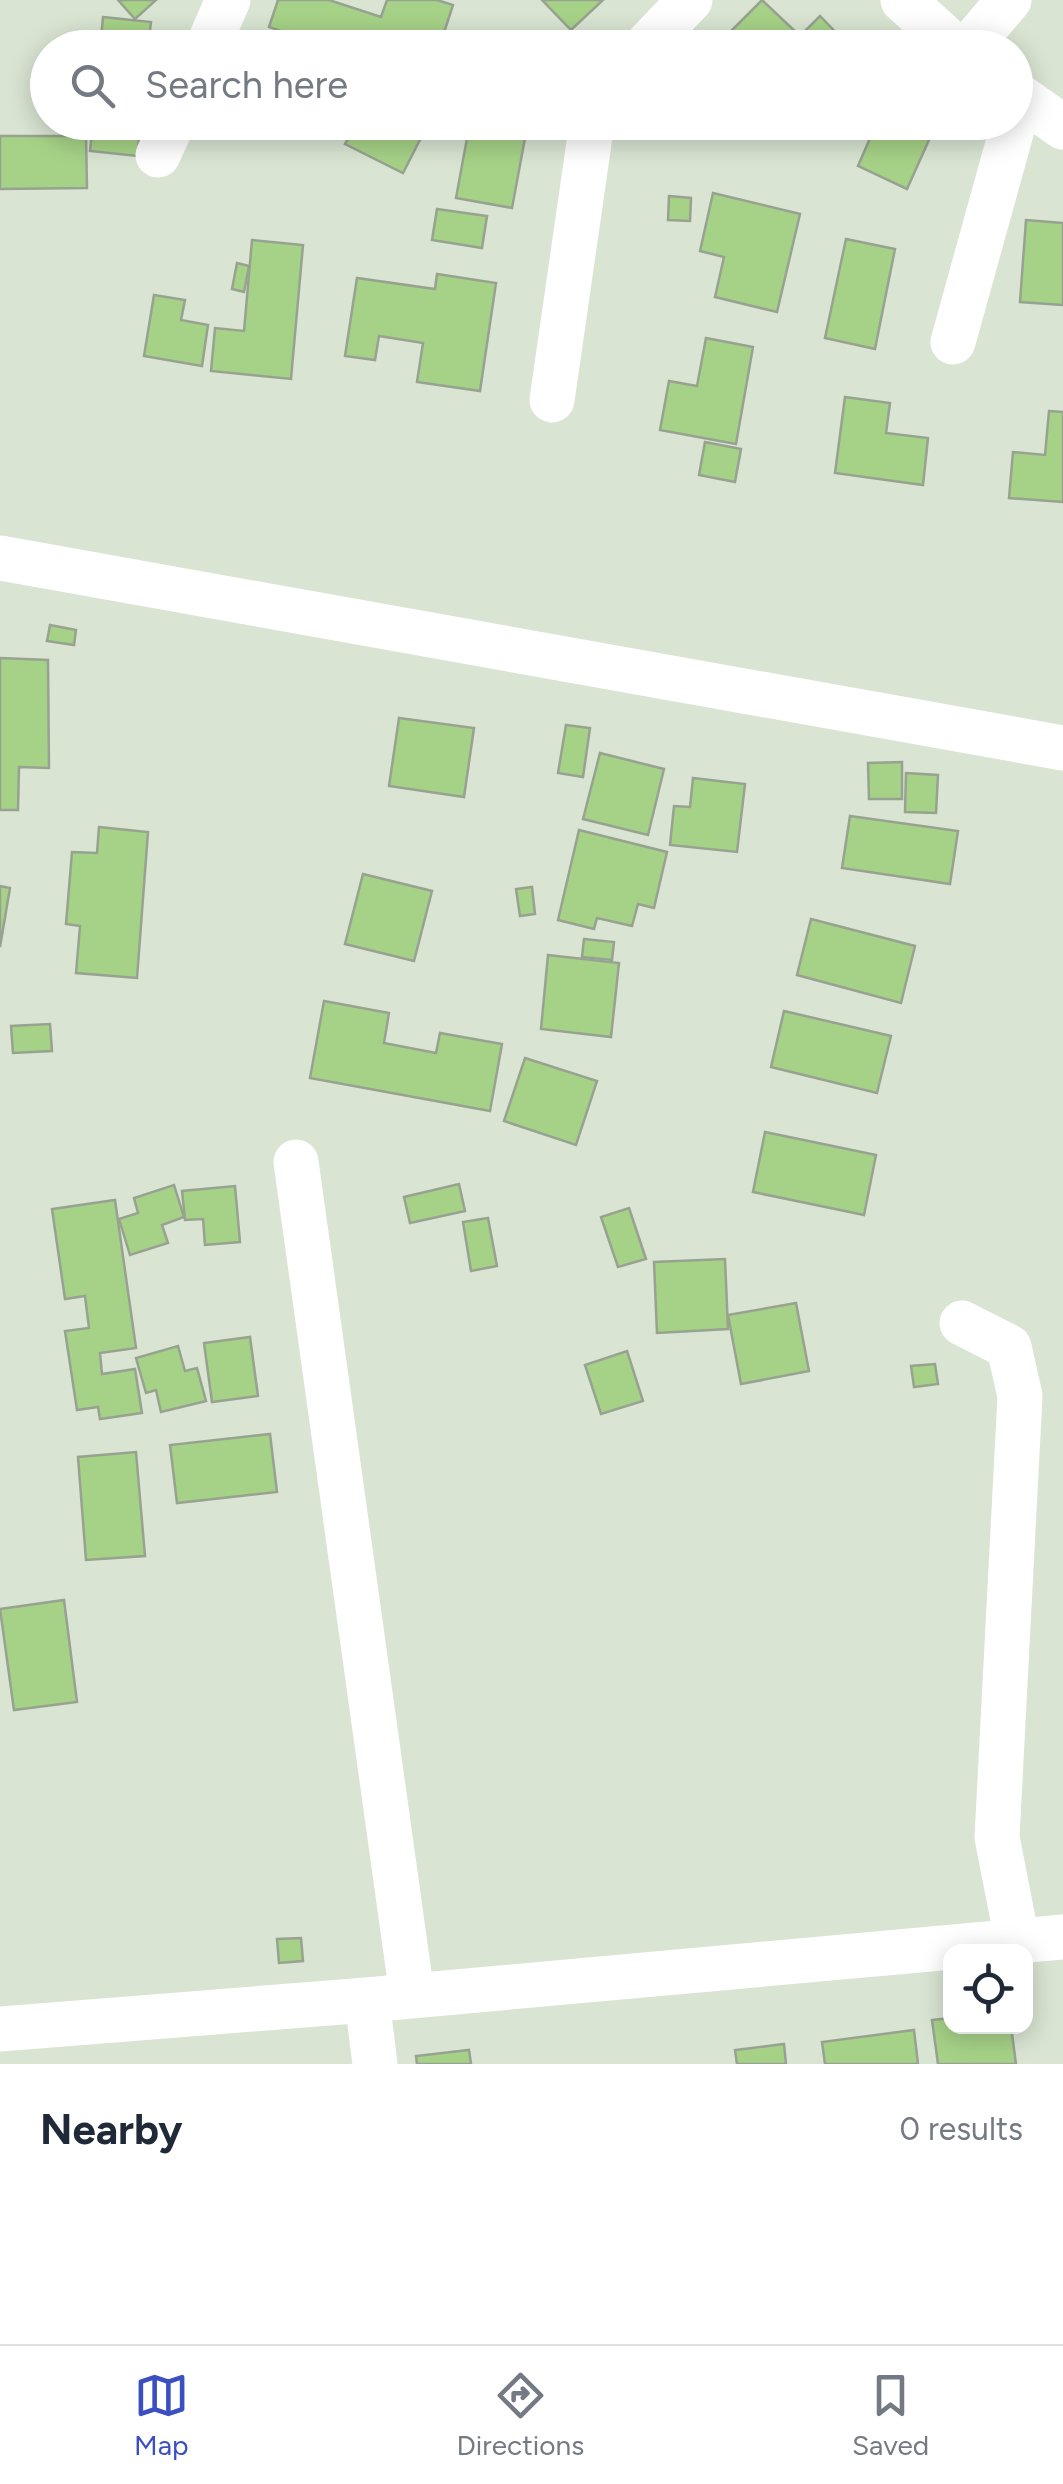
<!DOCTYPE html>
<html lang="en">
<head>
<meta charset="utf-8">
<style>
	body { margin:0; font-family:Figtree,sans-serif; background:#f6f6f7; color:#1f2937 }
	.controls { position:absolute; right:30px; bottom:30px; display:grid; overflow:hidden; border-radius:20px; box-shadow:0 5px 25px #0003 }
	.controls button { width:90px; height:90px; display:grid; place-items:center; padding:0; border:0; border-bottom:2px solid #e0e1e3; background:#fff; color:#1f2937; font:50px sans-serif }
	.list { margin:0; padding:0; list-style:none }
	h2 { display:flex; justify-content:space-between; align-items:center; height:130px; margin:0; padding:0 40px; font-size:42px }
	h2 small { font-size:32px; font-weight:400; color:#747a83 }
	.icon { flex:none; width:55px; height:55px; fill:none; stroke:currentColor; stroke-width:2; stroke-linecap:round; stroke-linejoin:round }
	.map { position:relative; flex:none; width:1063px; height:2064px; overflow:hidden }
	.search { position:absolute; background:#fff; box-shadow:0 5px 25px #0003; left:30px; right:30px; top:30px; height:110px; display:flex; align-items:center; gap:25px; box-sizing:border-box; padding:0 35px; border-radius:55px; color:#747a83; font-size:38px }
	.sheet { height:280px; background:#fff }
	nav { display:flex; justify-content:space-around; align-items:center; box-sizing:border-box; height:140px; border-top:2px solid #e0e1e3; background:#fff; font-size:28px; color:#747a83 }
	nav a { display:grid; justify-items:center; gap:5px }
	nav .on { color:#3c4fc2 }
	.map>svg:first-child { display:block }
	.building { fill:#a6d287; stroke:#98a291; stroke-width:2.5 }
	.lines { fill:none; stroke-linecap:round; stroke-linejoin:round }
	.minor { stroke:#fff; stroke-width:45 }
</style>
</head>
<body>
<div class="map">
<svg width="1063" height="2064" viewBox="0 0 1063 2064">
	<rect width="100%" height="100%" fill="#d9e4d2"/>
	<g class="building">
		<path d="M118,0h38l-21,19z"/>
		<path d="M278,0h51l52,17 6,-17h50l16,5 -14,43h-159l4,-16 -15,-5z"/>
		<path d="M542,0h61l-32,30z"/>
		<path d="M762,0l38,36 20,-20 31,32h-104l-16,-17z"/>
		<path d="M103,17l48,5 -3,26h-48z"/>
		<path d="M93,122h48l-4,34 -47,-5z"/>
		<path d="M357,122h64l6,4 -24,47 -58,-29z"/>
		<path d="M470,122h58l-16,86 -56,-10z"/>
		<path d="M877,122h60l-30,67 -49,-23z"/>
		<path d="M0,136h86l1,52 -87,1z"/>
		<path d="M713,193l87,21 -23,98 -62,-15 9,-40 -24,-6z"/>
		<path d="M669,196l22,2 -1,23 -22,-1z"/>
		<path d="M437,209l50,7 -5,32 -50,-8z"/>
		<path d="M1026,220l37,3v82l-43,-3z"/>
		<path d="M846,239l49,10 -20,100 -50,-11z"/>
		<path d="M252,240l51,5 -12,134 -80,-8 4,-43 29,3z"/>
		<path d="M237,263l12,3 -5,26 -12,-3z"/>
		<path d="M437,274l59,9 -16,108 -63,-9 6,-39 -44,-7 -4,24 -30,-4 12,-78 78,11z"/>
		<path d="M154,295l31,5 -4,20 27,5 -6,41 -58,-10z"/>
		<path d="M706,338l47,9 -17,97 -76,-14 9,-49 28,5z"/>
		<path d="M845,397l45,6 -4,30 42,5 -5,47 -88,-12z"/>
		<path d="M1049,411l14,1v90l-54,-4 4,-46 32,3z"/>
		<path d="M705,442l36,7 -6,33 -36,-7z"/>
		<path d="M50,625l26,5 -2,15 -27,-4z"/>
		<path d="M0,658l48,2 1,108 -30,-1 -1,43h-18z"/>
		<path d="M399,718l75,10 -10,69 -75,-11z"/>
		<path d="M566,725l24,3 -7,49 -25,-4z"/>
		<path d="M600,753l64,16 -16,66 -65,-16z"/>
		<path d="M902,762v37h-33l-1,-36z"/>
		<path d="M906,773l32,2 -2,38 -31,-1z"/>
		<path d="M693,778l52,6 -8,68 -67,-7 4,-39 16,1z"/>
		<path d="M850,816l108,15 -8,53 -108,-16z"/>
		<path d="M99,827l49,5 -11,146 -61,-5 4,-47 -14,-2 6,-72 25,1z"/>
		<path d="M579,830l88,22 -13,56 -16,-4 -6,22 -35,-8 -3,11 -36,-9z"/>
		<path d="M363,874l69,17 -18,70 -69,-17z"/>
		<path d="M0,886l10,2 -10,59z"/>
		<path d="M532,887l3,27 -15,2 -4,-27z"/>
		<path d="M811,919l104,27 -14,57 -104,-28z"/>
		<path d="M584,939l30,3 -2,18 -30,-3z"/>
		<path d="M548,955l71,8 -8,74 -70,-8z"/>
		<path d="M324,1001l65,12 -5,30 52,10 4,-20 62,11 -12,67 -180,-33z"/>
		<path d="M784,1011l107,25 -14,57 -106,-26z"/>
		<path d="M50,1024l2,27 -39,2 -2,-27z"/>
		<path d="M525,1058l72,23 -21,64 -72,-24z"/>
		<path d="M765,1132l111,23 -12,60 -111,-23z"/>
		<path d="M459,1184l6,27 -55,12 -6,-26z"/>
		<path d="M174,1185l10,32 -22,8 6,18 -38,12 -11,-36 19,-6 -4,-15z"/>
		<path d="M235,1186l5,56 -35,3 -2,-26 -18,1 -3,-29z"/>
		<path d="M115,1200l21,148 -36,5 2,21 33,-5 7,44 -42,6 -2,-12 -21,3 -12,-79 24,-3 -4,-32 -20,3 -13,-90z"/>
		<path d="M629,1208l17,51 -28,8 -17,-50z"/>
		<path d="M488,1218l9,48 -26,5 -8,-49z"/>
		<path d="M725,1259l3,70 -71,4 -3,-71z"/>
		<path d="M796,1303l13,68 -68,13 -13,-69z"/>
		<path d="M250,1337l8,59 -46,6 -8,-59z"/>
		<path d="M178,1346l7,25 12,-3 9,33 -45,11 -5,-22 -10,3 -10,-35z"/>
		<path d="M627,1351l16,50 -42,13 -16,-49z"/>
		<path d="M935,1364l3,20 -24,3 -3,-21z"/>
		<path d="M270,1434l7,58 -100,11 -7,-58z"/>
		<path d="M136,1452l9,104 -59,4 -8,-103z"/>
		<path d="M64,1600l13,102 -63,8 -14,-101z"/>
		<path d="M301,1938l2,23 -24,2 -2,-24z"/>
		<path d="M950,2018v8h61l5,38h-78l-6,-44z"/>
		<path d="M914,2030l4,34h-93l-3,-22z"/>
		<path d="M784,2044l2,20h-49l-2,-14z"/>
		<path d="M469,2050l2,14h-54l-1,-8z"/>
	</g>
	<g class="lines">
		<g class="minor">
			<path d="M903,0l53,48"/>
			<path d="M207,48l21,-48"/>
			<path d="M644,48l46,-48"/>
			<path d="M968,48l41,-48"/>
			<path d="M1016,94l47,33"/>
			<path d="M158,155l15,-33"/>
			<path d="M953,342l61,-220"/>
			<path d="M552,400l40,-278"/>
			<path d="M0,558l1063,190"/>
			<path d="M296,1162l116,833"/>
			<path d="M962,1323l47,24 11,49 -23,441 20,103"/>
			<path d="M367,2000l8,64"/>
			<path d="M0,2029l367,-29 696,-63"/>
		</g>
	</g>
</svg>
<div class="controls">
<button><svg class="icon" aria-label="locate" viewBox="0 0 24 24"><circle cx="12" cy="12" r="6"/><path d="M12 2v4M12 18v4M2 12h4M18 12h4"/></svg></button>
</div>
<div class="search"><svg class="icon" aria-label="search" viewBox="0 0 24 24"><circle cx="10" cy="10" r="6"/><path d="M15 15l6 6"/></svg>Search here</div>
</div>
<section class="sheet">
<h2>Nearby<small>0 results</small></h2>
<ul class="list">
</ul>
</section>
<nav>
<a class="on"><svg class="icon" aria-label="map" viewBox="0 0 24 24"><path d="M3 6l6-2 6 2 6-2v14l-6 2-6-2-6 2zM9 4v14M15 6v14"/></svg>Map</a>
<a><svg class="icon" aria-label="directions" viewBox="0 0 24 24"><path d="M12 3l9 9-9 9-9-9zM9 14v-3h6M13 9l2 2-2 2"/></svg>Directions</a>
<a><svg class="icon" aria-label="saved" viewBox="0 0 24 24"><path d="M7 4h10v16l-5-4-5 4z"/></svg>Saved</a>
</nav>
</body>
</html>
